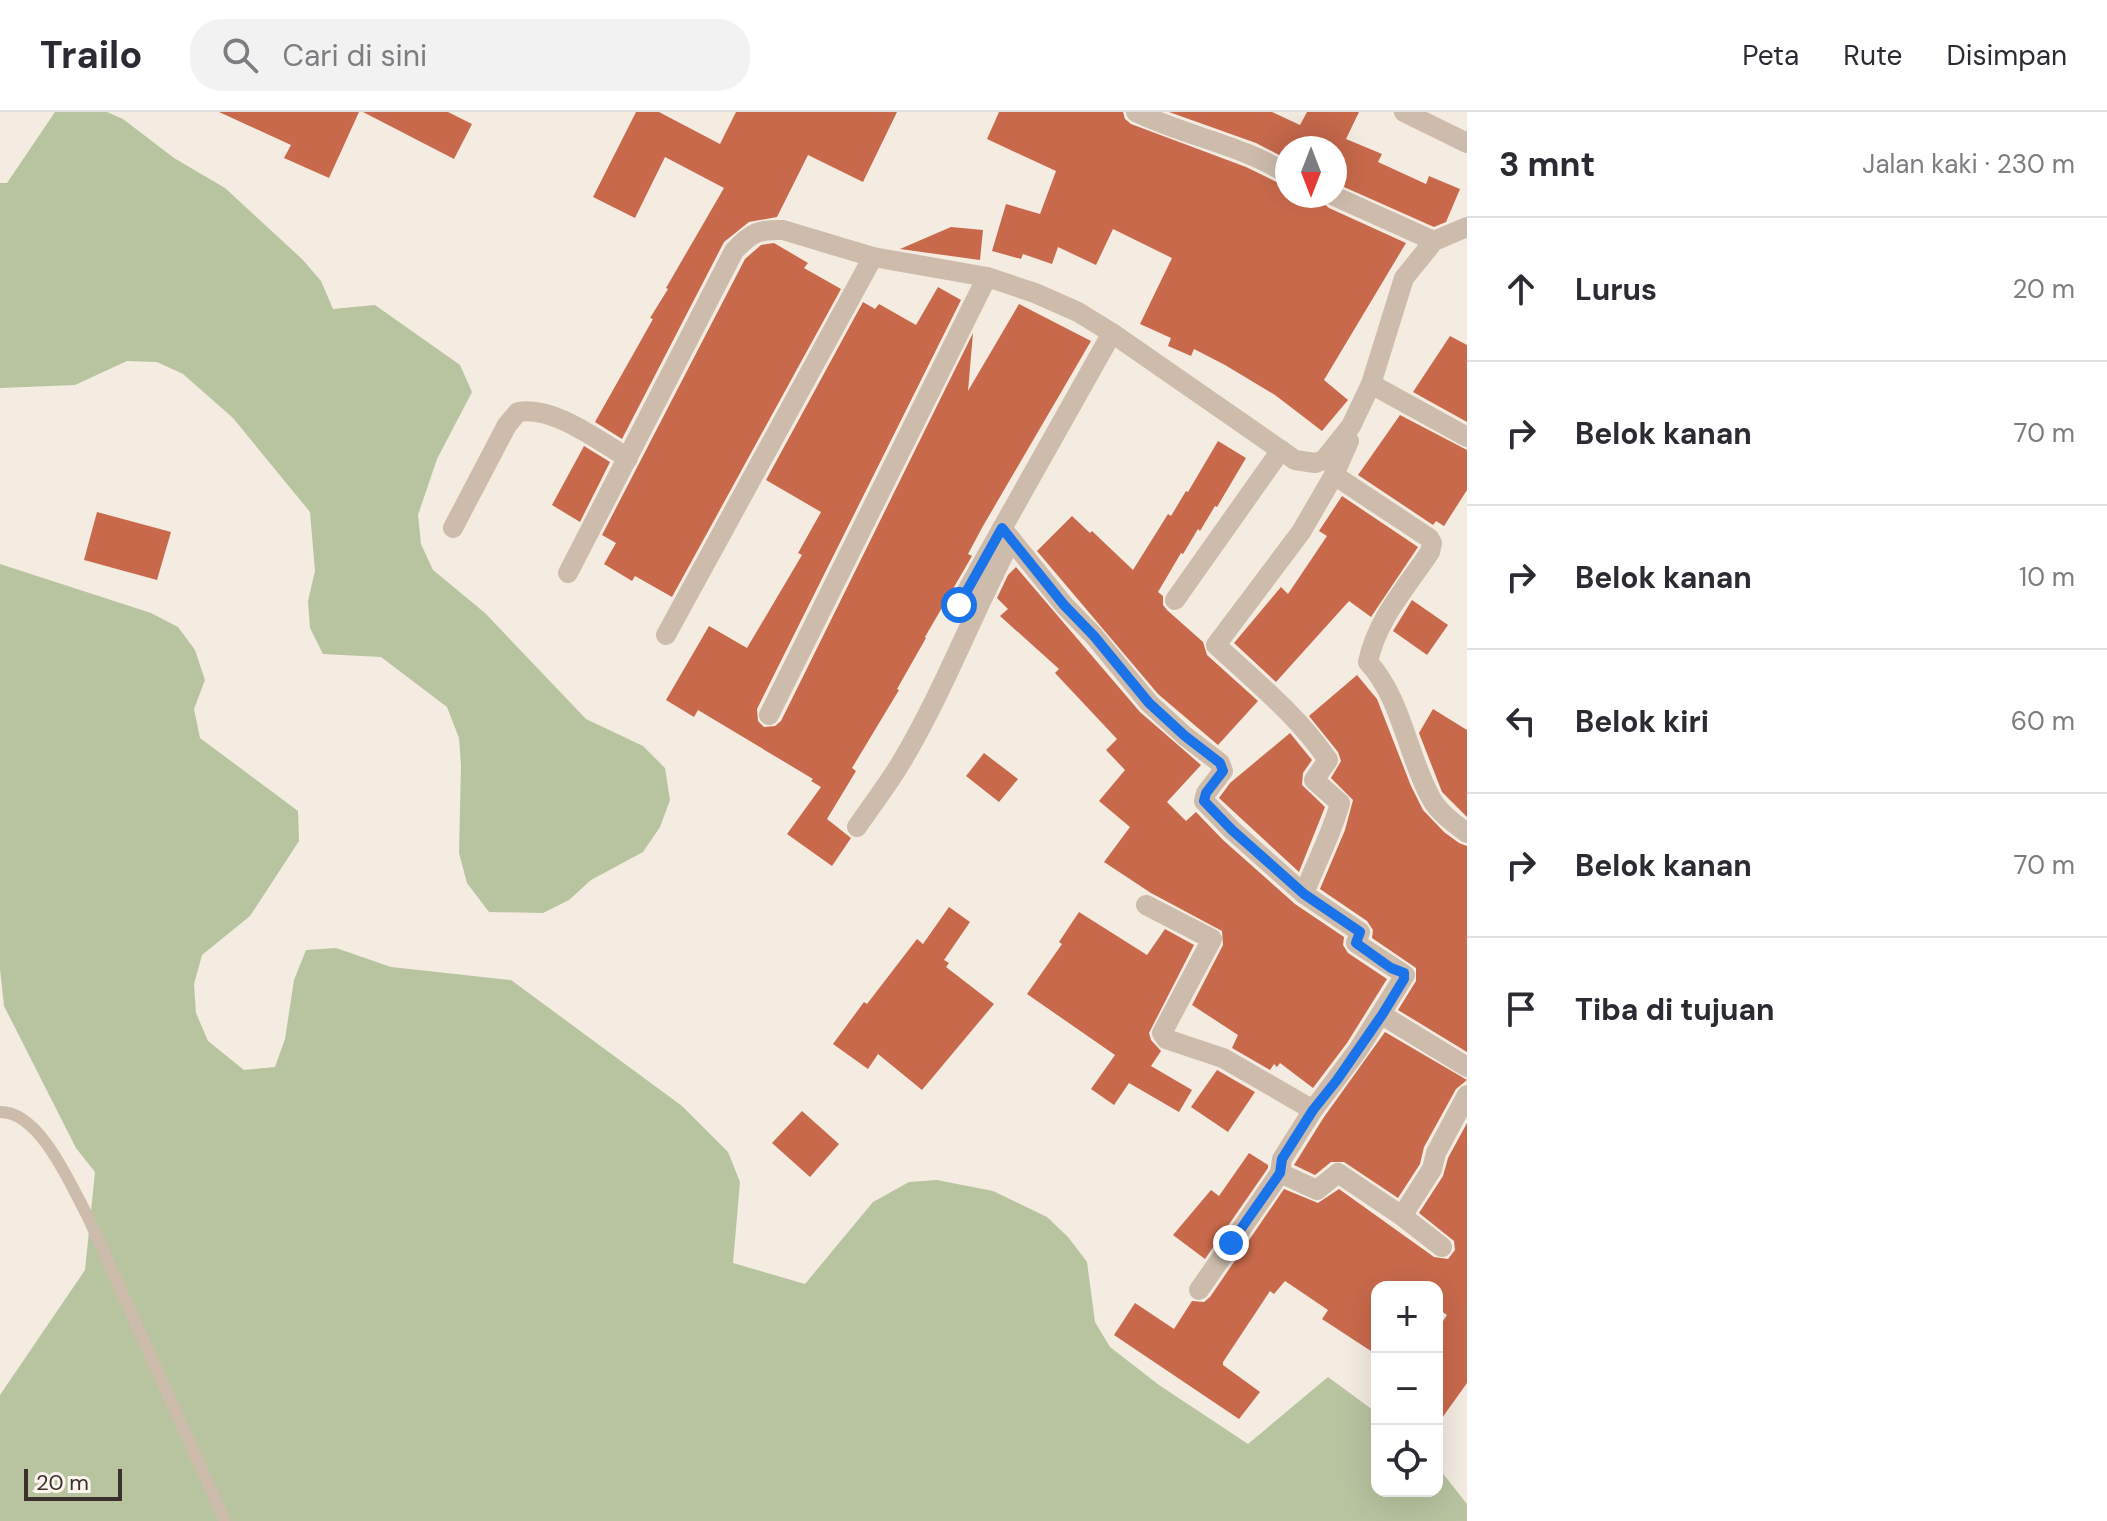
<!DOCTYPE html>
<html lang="id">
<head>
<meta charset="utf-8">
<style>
	body { margin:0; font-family:"DM Sans",sans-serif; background:#f2f2f3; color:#2b2b33 }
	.controls { position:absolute; right:24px; bottom:24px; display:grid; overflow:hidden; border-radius:16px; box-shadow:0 8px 32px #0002 }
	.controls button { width:72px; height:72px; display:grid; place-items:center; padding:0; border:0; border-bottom:2px solid #e1e1e2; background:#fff; color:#2b2b33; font:40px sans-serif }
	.compass { position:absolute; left:1275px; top:24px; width:72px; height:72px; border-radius:50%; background:#fff; box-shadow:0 8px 32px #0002; rotate:180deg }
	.scale { position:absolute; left:24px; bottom:20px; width:98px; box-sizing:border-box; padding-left:8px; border:4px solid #3b302b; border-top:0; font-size:22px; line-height:28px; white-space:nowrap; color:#3b302b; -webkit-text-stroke:6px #fbf5ee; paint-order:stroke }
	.stop { position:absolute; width:24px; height:24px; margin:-18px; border:6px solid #1a73e8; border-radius:50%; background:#fff }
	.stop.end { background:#1a73e8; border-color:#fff; box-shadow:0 2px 8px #0008 }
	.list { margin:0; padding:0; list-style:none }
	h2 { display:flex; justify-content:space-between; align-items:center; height:104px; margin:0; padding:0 32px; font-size:34px }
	h2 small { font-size:26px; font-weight:400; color:#7c7c81 }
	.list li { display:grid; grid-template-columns:52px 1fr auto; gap:24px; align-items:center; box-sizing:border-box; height:144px; padding:0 32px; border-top:2px solid #e1e1e2 }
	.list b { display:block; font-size:30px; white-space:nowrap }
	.list em { font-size:26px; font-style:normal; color:#7c7c81 }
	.icon { flex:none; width:44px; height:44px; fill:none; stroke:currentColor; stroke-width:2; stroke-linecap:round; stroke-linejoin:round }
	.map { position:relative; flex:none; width:1467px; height:1409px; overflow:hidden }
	header { display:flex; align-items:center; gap:48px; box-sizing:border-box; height:112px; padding:0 40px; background:#fff; border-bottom:2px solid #e1e1e2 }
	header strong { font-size:38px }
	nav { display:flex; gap:44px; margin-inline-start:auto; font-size:28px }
	.search { width:560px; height:72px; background:#f2f2f3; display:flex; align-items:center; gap:20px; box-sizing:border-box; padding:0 28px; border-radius:32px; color:#7c7c81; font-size:30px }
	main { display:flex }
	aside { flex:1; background:#fff }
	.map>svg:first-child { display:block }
	.green { fill:#b8c4a0 }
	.building { fill:#c8694b }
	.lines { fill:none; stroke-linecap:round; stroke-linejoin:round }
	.service { stroke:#cdbbac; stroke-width:12 }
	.minor { stroke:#cdbbac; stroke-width:20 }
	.route { stroke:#1a73e8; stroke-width:10 }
</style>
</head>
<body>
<header>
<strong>Trailo</strong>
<div class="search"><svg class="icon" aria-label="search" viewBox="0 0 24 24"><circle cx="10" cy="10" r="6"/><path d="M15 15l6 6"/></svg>Cari di sini</div>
<nav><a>Peta</a><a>Rute</a><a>Disimpan</a></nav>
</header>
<main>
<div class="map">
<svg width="1467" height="1409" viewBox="0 0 1467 1409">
	<rect width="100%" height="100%" fill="#f4ebe1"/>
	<g class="green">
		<path d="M55,0h52l16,7 51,39 51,30 77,71 19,22 12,28 42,-4 85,60 12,27 -35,67 -19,56 3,29 12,26 52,43 101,106 57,27 22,22 5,32 -10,27 -17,25 -52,28 -22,20 -26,13 -54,-1 -22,-29 -8,-30 2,-88 -2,-27 -12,-31 -66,-50 -58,-3 -13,-26 -2,-27 7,-30 -5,-59 -77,-94 -50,-44 -26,-12 -30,-1 -52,24 -75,3v-205h7z"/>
		<path d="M0,452l151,49 27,14 17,23 10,30 -11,29 6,29 98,73 1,30 -49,75 -48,39 -8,29 2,29 12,28 36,29 31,-3 10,-28 9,-59 12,-30 30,-2 55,19 120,13 171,126 46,46 12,30 -7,81 72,21 68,-82 36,-20 28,-2 56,11 54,26 21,20 19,25 8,60 15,25 49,38 89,59 80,-67 49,36v78h60v-25l30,38v17h-1467v-126l85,-125 10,-98 -19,-24 -72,-142 -4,-37z"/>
	</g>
	<g class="building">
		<path d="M219,0h140l-30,66 -45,-20 7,-13z"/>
		<path d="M363,0h85l24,12 -18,35z"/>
		<path d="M636,0h23l61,32 16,-32h161l-34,70 -55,-27 -31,62 -28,5 -25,20 -102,197 -27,-17 58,-103 -3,-1 18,-29 -2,-1 58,-100 -59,-31 -30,61 -42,-21z"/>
		<path d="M999,0h124l2,7 6,5 115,43 41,20v9h34l2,7 6,5 77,35 -82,137 24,20 -26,31 -47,-36 -50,-30 -31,-16 -3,7 -23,-10 3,-8 -31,-14 32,-66 -59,-29 -17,36 -38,-18 -6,17 -29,-10 -2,5 -29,-8 14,-47 34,10 16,-43 -69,-32z"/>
		<path d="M1169,0h103l28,13 7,-13h52l-13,27 36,15 -4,8 48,22 3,-8 31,13 -14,33 -12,5 -99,-44v-35h-48v11l-31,-16z"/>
		<path d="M951,115l32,3 -3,30 -80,-11z"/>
		<path d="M774,131l34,20 -4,5 37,21 -169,308 -37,-21 -3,5 -28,-17 12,-21 -14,-8 143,-276 16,-14z"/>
		<path d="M938,175l23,13 -204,409 1,12 6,6 11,-1 6,-5 192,-388 -5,58 51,-87 72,37 -108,185 -15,28 4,2 -47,81 1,1 -29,51 2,1 -47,78 4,3 -29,48 24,19 -19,28 -45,-32 34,-47 -10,-6 2,-2 -115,-69 -4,7 -28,-17 43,-74 38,22 55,-93 -4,-2 23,-41 -55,-32 97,-178 12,7 4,-5 37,21z"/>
		<path d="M1450,224l17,9v77l-54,-30z"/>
		<path d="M1400,303l67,35v40l-23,36 -8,-5 -3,4 -75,-50z"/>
		<path d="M1218,329l28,17 -29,49 -2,-1 -15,25 -2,-2 -15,25 -2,-1 -23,39 5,4v9l4,5 36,32 4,13 51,46 -40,44 -60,-51 -121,-143 35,-35 18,17 2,-2 41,39 35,-56 3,2 15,-25 2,1z"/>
		<path d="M584,334l26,16 -30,60 -28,-17z"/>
		<path d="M1342,384l76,51 -47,70 -22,-16 -73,81 -42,-39 47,-56 7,7 39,-58 -8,-5z"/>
		<path d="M97,400l74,20 -14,48 -73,-20z"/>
		<path d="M1016,455l124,145 61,53 -34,37 19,19 10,-9 27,28 72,64 49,33 -1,8 5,8 39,26 -40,64 -34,45 -33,-25 -3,4 -3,-3 -4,6 -38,-22 6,-13 -46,-30 31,-60 -1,-14 -71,-38 -47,-31 26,-35 -31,-26 26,-31 -19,-20 11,-11 -62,-66 4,-4 -59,-53 8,-7 -11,-11 11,-23z"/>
		<path d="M1412,488l36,25 -21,30 -34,-24z"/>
		<path d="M1357,563l20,24 34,87 12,24 21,22 15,11 8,3v206l-69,-42 18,-29v-13l-44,-30 1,-8 -6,-9 -47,-32 25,-59 8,-30 -22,-22 10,-17 -3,-9 -29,-36z"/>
		<path d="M1433,597l34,21v87l-25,-25 -23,-59z"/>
		<path d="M1290,621l22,27 -9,13 -1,12 23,22 -26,65 -80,-74 11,-15z"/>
		<path d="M984,641l34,26 -19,23 -33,-26z"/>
		<path d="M949,795l21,15 -26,38 5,3 -3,4 48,37 -72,86 -44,-36 -10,15 -35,-25 31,-42 3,2 50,-65 6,5z"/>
		<path d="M1079,800l68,43 18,-26 29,16 -45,88 2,7 10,11 -10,15 41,24 -13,22 -50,-29 -15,22 -23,-16 24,-34 -88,-61 35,-50 -3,-2z"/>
		<path d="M1385,920l82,48 -11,9 -32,58 -4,17 -22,34 -54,-36h-13l-16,13 -21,-10 30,-48z"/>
		<path d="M1217,958l38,22 -27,40 -37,-25z"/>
		<path d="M802,999l37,33 -29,33 -38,-34z"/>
		<path d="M1467,1011v260l-30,42v-95l10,-15 -10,-7v-21h-60v68l-55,-36 6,-9 -43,-29 -11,13 -4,-3 -47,71v3l37,27 -21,27 -125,-84 21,-32 39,26 18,-28 12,1 6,-5 74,-108 34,14 21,-14 95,68 14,2 7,-9 -1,-9 -35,-28 24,-37 5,-18z"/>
		<path d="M1249,1041l19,12v3l-63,91 -32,-24 38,-45 8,6z"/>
	</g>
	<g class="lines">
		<path class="service" d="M0,1000c40,-1 71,74 88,105l137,304"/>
		<g class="minor">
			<path d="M1136,0c49,24 106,33 151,62"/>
			<path d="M1404,0l63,31"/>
			<path d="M1334,84l100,45"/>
			<path d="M1371,272l96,53"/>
			<path d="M1334,363l95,63 3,5 -2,9c-24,36 -53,67 -62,110 34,37 39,93 63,136 7,14 24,26 36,35"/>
			<path d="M453,416l54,-103 11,-13c36,-6 79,28 110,46"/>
			<path d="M1002,416l62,77 30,31 55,67 36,33 35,27 3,8 -17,22 -2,8 28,29 72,64 56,38 -4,11 49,32 -47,75 -45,60 -31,49 -2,14 -81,117"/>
			<path d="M568,461l166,-322c17,-18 24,-22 49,-21l90,27 114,20 48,16 43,19 34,21 183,127 20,3 9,-3 27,-34 20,-42 33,-106 30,-37 33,-14"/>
			<path d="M1175,488l106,-150"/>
			<path d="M959,493l153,-272"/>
			<path d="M666,523l207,-378"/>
			<path d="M769,603l218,-438"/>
			<path d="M857,715c15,-22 32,-44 45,-66 42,-71 71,-148 109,-221"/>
			<path d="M1304,782c11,-30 28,-60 36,-91l-26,-23 14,-20c-30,-44 -73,-79 -112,-115l85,-113 33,-57 15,-34"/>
			<path d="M1146,793l66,34 -50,94 4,6 57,19 90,52"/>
			<path d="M1382,903l85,52"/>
			<path d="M1280,1061l37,17 21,-17 64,43 40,31"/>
			<path d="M1402,1104l30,-47 4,-16 31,-58"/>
		</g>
	</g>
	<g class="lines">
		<path class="route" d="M959,493l43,-77 62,77 30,31 55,67 36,33 35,27 3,8 -17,22 -2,8 28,29 72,64 56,38 -4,11 35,25 13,5v6l-22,36 -45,65 -24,30 -31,49 -2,14 -49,70"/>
	</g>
</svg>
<div class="controls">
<button>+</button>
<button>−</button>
<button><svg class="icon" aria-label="locate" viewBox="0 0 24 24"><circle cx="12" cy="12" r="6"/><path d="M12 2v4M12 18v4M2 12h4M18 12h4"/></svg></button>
</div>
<svg class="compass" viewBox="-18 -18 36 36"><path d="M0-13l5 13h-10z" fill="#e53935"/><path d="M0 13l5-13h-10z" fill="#7c7c81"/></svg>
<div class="scale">20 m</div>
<div class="stop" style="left:959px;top:493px"></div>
<div class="stop end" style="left:1231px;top:1131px"></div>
</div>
<aside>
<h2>3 mnt<small>Jalan kaki · 230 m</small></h2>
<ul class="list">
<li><svg class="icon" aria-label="ahead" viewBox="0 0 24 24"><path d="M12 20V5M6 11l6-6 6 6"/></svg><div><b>Lurus</b></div><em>20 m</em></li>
<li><svg class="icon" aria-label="right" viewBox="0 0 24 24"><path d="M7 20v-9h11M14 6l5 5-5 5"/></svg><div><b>Belok kanan</b></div><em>70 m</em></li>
<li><svg class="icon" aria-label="right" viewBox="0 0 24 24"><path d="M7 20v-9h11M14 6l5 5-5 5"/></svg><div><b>Belok kanan</b></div><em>10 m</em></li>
<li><svg class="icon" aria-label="left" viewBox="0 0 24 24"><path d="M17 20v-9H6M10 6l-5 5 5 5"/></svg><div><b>Belok kiri</b></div><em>60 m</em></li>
<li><svg class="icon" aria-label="right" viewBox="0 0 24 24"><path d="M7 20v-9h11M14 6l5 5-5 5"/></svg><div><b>Belok kanan</b></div><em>70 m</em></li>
<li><svg class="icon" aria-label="arrive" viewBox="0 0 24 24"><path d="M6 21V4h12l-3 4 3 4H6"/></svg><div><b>Tiba di tujuan</b></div></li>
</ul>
</aside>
</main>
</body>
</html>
